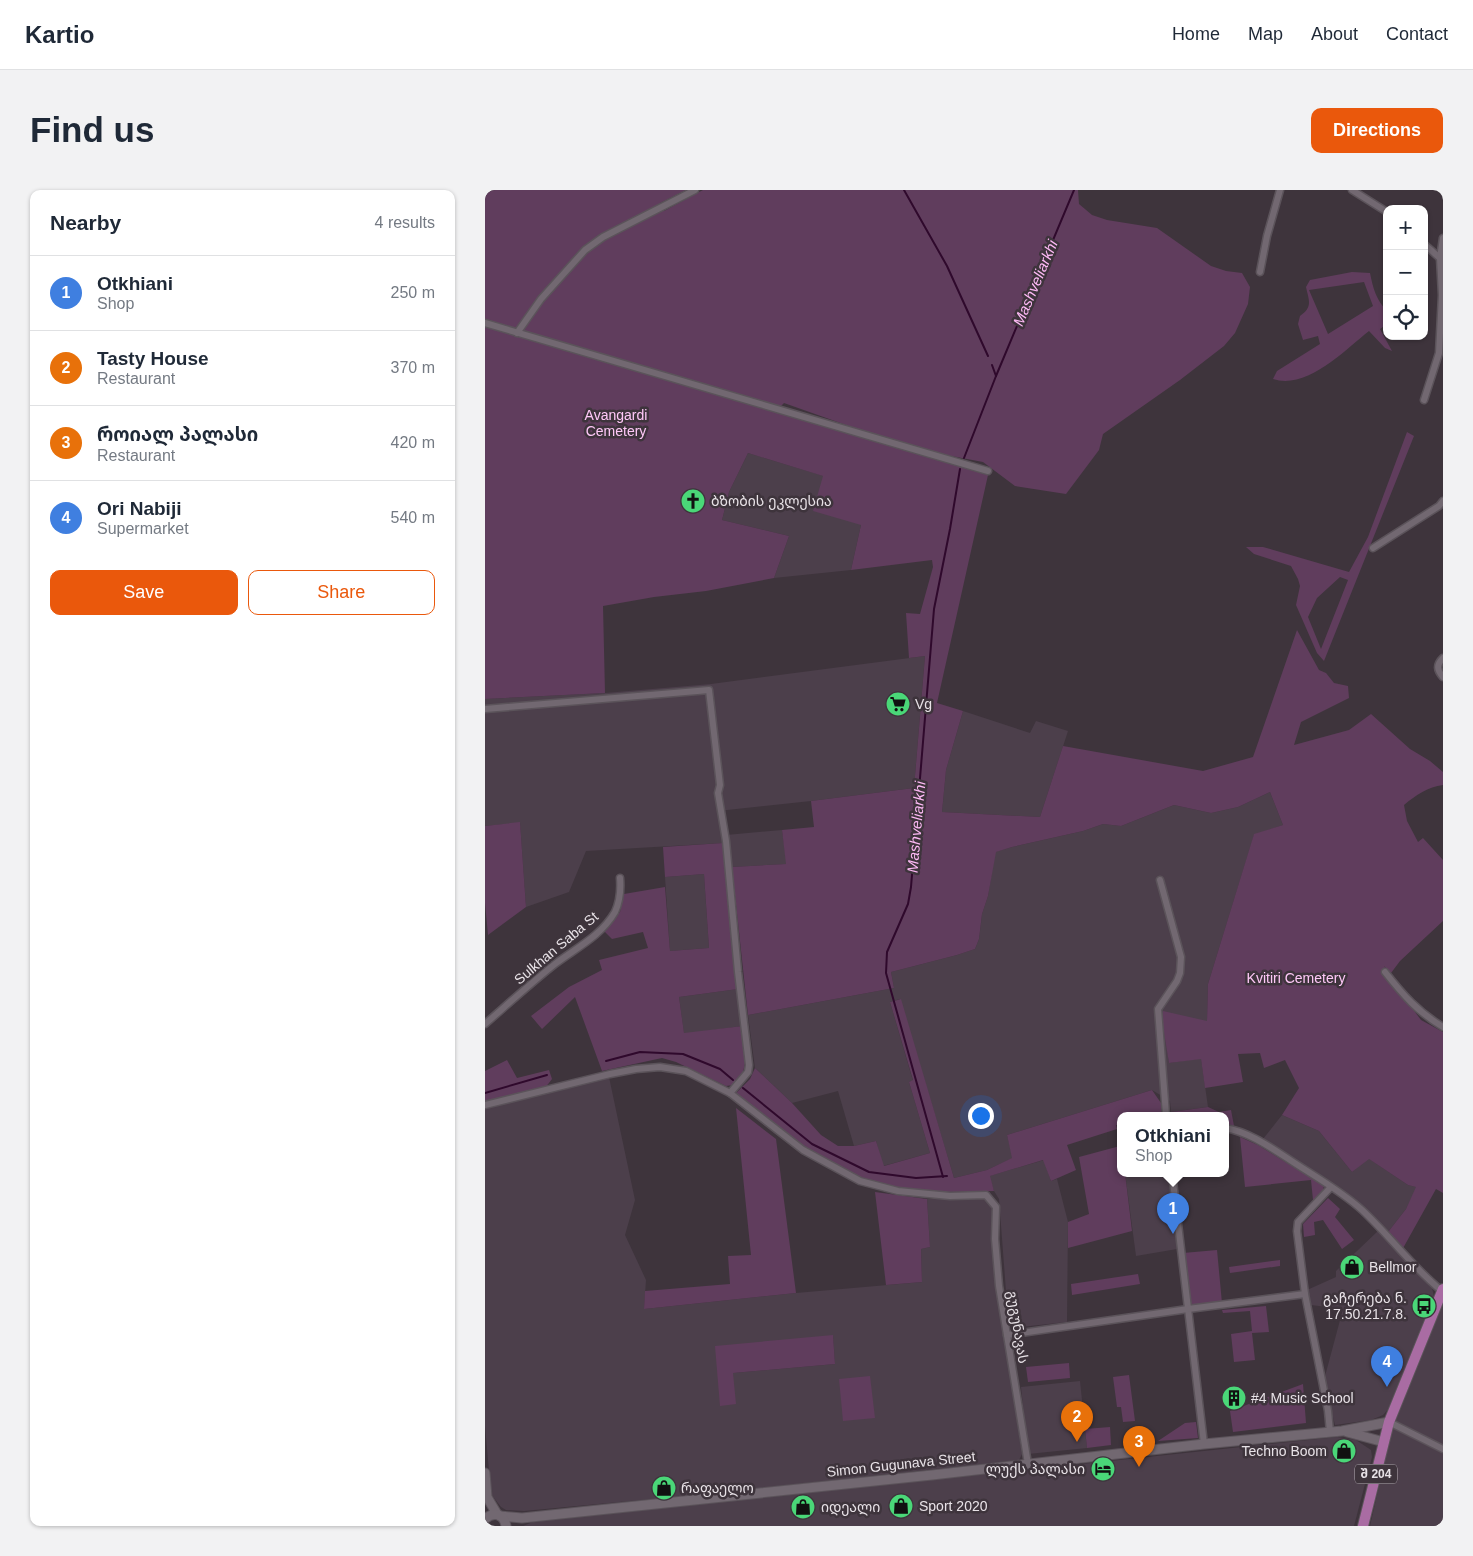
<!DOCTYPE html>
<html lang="en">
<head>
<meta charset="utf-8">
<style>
	body { margin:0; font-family:Helvetica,"Noto Sans Georgian",sans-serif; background:#f2f2f3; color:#1f2937 }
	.controls { position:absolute; right:15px; top:15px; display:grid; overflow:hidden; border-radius:10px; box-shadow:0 1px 4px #0004 }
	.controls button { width:45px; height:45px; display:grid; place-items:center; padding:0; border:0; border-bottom:1px solid #e0e1e3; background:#fff; color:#1f2937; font:25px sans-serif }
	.you { position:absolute; left:495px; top:925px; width:18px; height:18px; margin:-12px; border:4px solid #fff; border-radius:50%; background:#1a73e8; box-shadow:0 0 0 8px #1a73e833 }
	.badge { display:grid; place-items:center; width:32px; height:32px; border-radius:50%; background:#ea580c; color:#fff; font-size:16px; font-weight:700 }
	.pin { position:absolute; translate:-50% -41px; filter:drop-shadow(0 1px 2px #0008) }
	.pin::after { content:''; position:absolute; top:26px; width:18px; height:15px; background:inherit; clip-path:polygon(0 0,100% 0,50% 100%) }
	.popup { position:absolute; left:632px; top:922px; width:112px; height:65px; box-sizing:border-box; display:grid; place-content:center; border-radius:10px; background:#fff; filter:drop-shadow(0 1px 4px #0005); font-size:16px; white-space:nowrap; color:#747a83 }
	.popup b { font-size:19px; color:#1f2937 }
	.popup::after { content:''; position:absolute; left:50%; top:100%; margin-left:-10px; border:10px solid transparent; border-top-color:#fff }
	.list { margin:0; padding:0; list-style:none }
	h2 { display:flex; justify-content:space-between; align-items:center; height:65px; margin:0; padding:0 20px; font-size:21px }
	h2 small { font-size:16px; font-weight:400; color:#747a83 }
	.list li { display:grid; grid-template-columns:32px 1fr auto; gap:15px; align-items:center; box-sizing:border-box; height:75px; padding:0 20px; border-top:1px solid #e0e1e3 }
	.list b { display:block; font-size:19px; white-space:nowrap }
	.list p { margin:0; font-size:16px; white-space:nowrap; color:#747a83 }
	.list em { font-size:16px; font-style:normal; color:#747a83 }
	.actions { display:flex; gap:10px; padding:15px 20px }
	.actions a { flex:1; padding:11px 0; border:1px solid #ea580c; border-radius:10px; text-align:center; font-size:18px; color:#ea580c }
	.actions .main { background:#ea580c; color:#fff }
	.icon { flex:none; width:28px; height:28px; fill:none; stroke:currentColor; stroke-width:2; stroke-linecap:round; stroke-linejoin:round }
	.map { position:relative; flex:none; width:958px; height:1336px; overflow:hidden; border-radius:10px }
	header { display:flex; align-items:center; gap:30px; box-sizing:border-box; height:70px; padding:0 25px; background:#fff; border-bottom:1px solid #e0e1e3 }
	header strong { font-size:24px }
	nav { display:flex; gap:28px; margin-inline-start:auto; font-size:18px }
	.intro { display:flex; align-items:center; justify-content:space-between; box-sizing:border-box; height:120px; padding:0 30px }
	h1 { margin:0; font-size:35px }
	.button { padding:12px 22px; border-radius:10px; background:#ea580c; color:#fff; font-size:18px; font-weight:700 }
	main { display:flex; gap:30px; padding:0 30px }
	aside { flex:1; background:#fff; border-radius:10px; box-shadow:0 1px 4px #0004 }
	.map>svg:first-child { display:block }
	.built { fill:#4c3f4b; fill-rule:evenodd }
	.green { fill:#603d5d; fill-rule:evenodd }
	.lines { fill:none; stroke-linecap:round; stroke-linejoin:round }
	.stream { stroke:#2f092c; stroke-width:2 }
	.minor-casing { stroke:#5b535a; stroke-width:9 }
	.secondary-casing { stroke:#5b535a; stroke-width:11 }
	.primary-casing { stroke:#5b535a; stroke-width:12 }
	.minor { stroke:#726871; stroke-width:6 }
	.secondary { stroke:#726871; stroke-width:9 }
	.primary { stroke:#a96ca3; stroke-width:10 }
	.labels { text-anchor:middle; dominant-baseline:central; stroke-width:5; stroke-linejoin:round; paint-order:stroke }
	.shield { fill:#3e343c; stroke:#b5aeb4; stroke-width:1 }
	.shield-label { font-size:12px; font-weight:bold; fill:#e8e2e7 }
	.park-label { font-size:14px; fill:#ffc8f8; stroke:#3e343c }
	.poi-label { font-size:14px; fill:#e8e2e7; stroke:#3e343c; text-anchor:start }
	.street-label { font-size:14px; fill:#e8e2e7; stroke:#3e343c }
	.water-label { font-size:15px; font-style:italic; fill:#fdb9f5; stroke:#3e343c }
</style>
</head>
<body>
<header>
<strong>Kartio</strong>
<nav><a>Home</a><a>Map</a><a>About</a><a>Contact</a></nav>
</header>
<div class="intro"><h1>Find us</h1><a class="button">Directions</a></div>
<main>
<aside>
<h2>Nearby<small>4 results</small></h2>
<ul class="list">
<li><span class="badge" style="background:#3f7fe0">1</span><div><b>Otkhiani</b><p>Shop</p></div><em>250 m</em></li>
<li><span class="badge" style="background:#e8710a">2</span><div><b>Tasty House</b><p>Restaurant</p></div><em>370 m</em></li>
<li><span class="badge" style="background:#e8710a">3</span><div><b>როიალ პალასი</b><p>Restaurant</p></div><em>420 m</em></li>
<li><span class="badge" style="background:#3f7fe0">4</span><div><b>Ori Nabiji</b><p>Supermarket</p></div><em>540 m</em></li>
</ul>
<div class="actions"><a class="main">Save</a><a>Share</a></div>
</aside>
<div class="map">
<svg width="958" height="1336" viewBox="0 0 958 1336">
	<rect width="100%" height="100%" fill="#3e343c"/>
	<g class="built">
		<path d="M263,263l76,23 37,49 -10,45 -77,8 15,-42 -67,-16 7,-28z"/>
		<path d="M440,466l-11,132 -103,13 -93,10 5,32 -137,8 -17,41 -43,15 -6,-84 -35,3v-127l120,-6 106,-9z"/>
		<path d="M478,521l67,22 6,-12 32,10 -28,86 -98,-5 4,-42z"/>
		<path d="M785,602l13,33 -29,10 -46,149 -1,38 -44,-10 6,51 32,-5 7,49 -37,5 -1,-11 -18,-11 -145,45 6,23 -26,12 -33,8 -54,-179 -10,3 23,79 -4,1 21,71 -47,13 -7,-25 -22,5 -16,-55 -46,12 -37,-35 -7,-53 146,-27 -3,-16 66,-17 18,-6 4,-10 3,-25 6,-18 7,-44 17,-5 71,-16 20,-7 18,2 53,-21 37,8 27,-6z"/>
		<path d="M297,640l5,34 -55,3 -6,-32z"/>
		<path d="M219,684l5,74 -39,3 -5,-74z"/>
		<path d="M253,799l5,37 -59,8 -5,-37z"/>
		<path d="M124,887l26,123 -10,35 21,45 -2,29 152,-16 126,-11 -1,-33 9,-2 -3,-48 57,-2 9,13 1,58 28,186 -3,6 -325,35 -170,16 -18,-1 -5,-3 -10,-13 -6,-68v-317zM348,1146l2,28 -102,9z"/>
		<path d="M797,925l37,16 33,41 16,-14 40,27 9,2 -11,22 -18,23 -24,-25 -25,-19 -76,-49z"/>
		<path d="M559,970l7,21 6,-2 11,43 -1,100 -55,6 -6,-37 -7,-92 -5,-8 -5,-15z"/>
		<path d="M640,983h43l9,76 -41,7z"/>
		<path d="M893,1041l54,57 3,13 -44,105 -8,9 -12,5 -36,5 -11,-45 19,-71 -32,-4 -4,-15 29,-13v-6z"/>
		<path d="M958,1114v222h-73l22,-97z"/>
		<path d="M595,1191l7,67 -59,6 -7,-67z"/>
		<path d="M852,1247l19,3 15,10 1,7 -18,69h-831l10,-4z"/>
	</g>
	<g class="green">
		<path d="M0,0h201l-26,13 4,8 39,-21h375l1,14 13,11 15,5 50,8 54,38 15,5 16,2 8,14 -2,17 -13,29 -11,13 -44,34 -77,54 -4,16 -33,44 -51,-8 -32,-24 -37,-7 -83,-24 -79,-28 -8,8 212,64 -51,228 26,8 -17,59 -4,42 98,5 23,-71 140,25 50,-14 44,-127 22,40 7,3 8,10 14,3 1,12 -48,24 -7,23 55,-15 22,-16 39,35 20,12 13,11v13c-15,2 -27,10 -39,20l3,16 11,21 5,-4 20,22v61l-43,40 -9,12 -7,-7 10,18 27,36 22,12v161l-7,-4 -34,61 -14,-18 18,-23 10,-22 -8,-2 -39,-26 -17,13 -33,-41 -37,-16 17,-27 -14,-28 -21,8 -4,-15 -22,1 5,28 -38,6 -4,-29 -32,4 -7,-43 1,-9 44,10 1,-37 46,-150 29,-9 -13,-33 -32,15 -27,6 -37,-8 -53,21 -18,-2 -20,7 -71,16 -16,5 -8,44 -6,18 -3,25 -4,10 -18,6 -66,17 3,16 -146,27 -16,-148 54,-3 -4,-34 32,-3 -3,-26 103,-13 11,-132 -16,2 -3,-45 14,1 13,-47 -1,-7 -81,10 10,-45 -48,-14 10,-35 -75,-23 -19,39 -7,28 67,16 -15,42 -68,13 -52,6 -51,9 2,87 -120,6z"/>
		<path d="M867,82l18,1c3,15 6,27 17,38v13l-7,5 12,22 -7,-3 -16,-17c-24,19 -62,59 -96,48l4,-8 43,-27 -2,-8 -15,4 -5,-16 2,-8c13,-9 9,-15 6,-29l4,-7zM879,92l9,24 -45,28 -19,-44z"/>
		<path d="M922,242l7,4 -90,225 -7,-8 -21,-48 4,-19 -2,-7 -7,-13 -37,-12 -8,-7h17l86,25 19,-35zM855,387l8,3 -27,69 -13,-32 9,-19z"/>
		<path d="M35,632l6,85 -38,28 -3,-32v-77z"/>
		<path d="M238,653l15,146 -59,8 5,36 59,-7 2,37 -3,14 -9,8 -7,1 -50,-24 -14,-4 -60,13 -27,-74 -33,32 -11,-13 38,-29 33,-17 -3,-10 49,-12 -5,-16 -31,7 -8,-8 16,-19 4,-18 41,-7 5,64 39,-3 -5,-74 -39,3 -2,-30z"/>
		<path d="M416,809l53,179 33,-8 25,-12 -5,-23 145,-45 9,13v12h-40l-1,10h-4l1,4 -50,16 9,25 -25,11 -8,-21 -53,16 4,15 -50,1 -44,-4 -40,-10 -56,-30 -69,-54 15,-15 5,-11 37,35 29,32 17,11h16l22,-5 8,25 46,-13 -21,-71 4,-2 -23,-78z"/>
		<path d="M22,870l10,18 32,-8 3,9 -7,9 -60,13v-30z"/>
		<path d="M723,917l11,5 12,-2 3,16 -8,-1 -1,-10h-53l-1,-3z"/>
		<path d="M251,918l40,31 20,154 -152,16 1,-18 85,-7 -2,-28 23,-1z"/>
		<path d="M755,947l18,8 63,39 3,2 -2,8 -9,6 -2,-20 -66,7z"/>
		<path d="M635,956l1,27h4l7,58 -64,17v-26l21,-8 -10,-57z"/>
		<path d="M390,1002l52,7 3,48 -9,2 1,33 -36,3z"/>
		<path d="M843,1008l12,11 -5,8 19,23 -12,9 -19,-29 -9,2 1,13 -11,2 -1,-13z"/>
		<path d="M732,1060l5,53 -29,2 -3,-1 -7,-51z"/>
		<path d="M795,1070v6l-50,7 -1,-6z"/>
		<path d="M653,1084l2,10 -68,11 -1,-11z"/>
		<path d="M781,1116l3,26 -17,1 3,27 -21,2 -3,-28 21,-3 -2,-20 -27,2 -1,-3z"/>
		<path d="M348,1145l2,29 -102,9 3,31 -16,2 -5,-60z"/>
		<path d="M584,1173l1,15 -42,4 -2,-15z"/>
		<path d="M644,1185l6,46 -12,1 -2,-15h-4l-4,-30z"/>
		<path d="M385,1186l5,42 -32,3 -4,-42z"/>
		<path d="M818,1194l3,39 -73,9 -3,-21z"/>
		<path d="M711,1232l2,16 -40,3 27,-18z"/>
		<path d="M625,1237l1,18 -24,3 -2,-19z"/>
	</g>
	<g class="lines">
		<g class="stream">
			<path d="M419,0l43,76 41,90"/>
			<path d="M511,186l78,-186"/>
			<path d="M479,268l32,-82 -4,-11"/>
			<path d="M121,871l34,-9 43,2 37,15 13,11"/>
			<path d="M258,898l69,56 57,28 47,6 31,-2"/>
			<path d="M0,903l62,-18"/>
			<path d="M458,987l-57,-204 1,-21 21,-48 3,-17 23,-278 16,-80 10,-60"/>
		</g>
		<defs>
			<g id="minor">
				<path d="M867,0l35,22"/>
				<path d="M939,54l18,16"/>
				<path d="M775,82l7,-36 13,-46"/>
				<path d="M0,133l503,148"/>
				<path d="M32,143l24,-34 44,-49 18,-13 92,-47"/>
				<path d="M939,210l15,-47 3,-58 -2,-37 3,-20"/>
				<path d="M888,358l66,-42 4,-5"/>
				<path d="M958,468c-7,7 -6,12 0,19"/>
				<path d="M0,519l224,-19 11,95 -2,8 8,48 12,131 11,93 -1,7 -18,21"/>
				<path d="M675,690l21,77 -1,16 -3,8 -19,28 8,106"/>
				<path d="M900,782c18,23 33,40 58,55"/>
				<path d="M0,834c23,-20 46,-41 70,-60 21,-16 46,-28 60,-52 5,-11 6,-22 5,-34"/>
				<path d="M0,915l125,-31 26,-5 24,-2 26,4 44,22 73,57 57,31 38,10 52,5 36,-1 10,12 -1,32 4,47 29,178"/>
				<path d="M740,938c24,4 45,19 65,32 24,16 50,30 72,50 28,26 50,57 80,81"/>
				<path d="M687,983l32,271"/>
				<path d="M522,1145l181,-26 117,-15"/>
				<path d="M904,1232l54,27"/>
				<path d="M845,1242l-2,-21 -23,-117 -8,-63 1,-9 33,-35"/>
			</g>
			<g id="secondary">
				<path d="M862,1242l37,10"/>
				<path d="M0,1283l2,24 10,17"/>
				<path d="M15,1326l22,2 410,-43 272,-31 138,-13 47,-9"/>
				<path d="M0,1329c9,-8 19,-5 21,7"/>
			</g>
			<path id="primary" d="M878,1336l26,-104 54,-133"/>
		</defs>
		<use href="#minor" class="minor-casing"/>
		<use href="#secondary" class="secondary-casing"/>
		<use href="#primary" class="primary-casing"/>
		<use href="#minor" class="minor"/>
		<use href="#secondary" class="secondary"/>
		<use href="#primary" class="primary"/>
	</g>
	<defs>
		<symbol id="church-disc" viewBox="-11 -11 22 22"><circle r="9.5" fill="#4ad778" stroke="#3e343c"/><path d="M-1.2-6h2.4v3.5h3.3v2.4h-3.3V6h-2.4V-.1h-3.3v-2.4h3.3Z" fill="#111"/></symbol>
		<symbol id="supermarket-disc" viewBox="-11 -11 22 22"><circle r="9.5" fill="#4ad778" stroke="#3e343c"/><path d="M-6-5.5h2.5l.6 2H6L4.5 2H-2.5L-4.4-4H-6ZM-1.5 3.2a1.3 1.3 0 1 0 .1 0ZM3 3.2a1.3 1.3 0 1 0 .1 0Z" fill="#111"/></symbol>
		<symbol id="shop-disc" viewBox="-11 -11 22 22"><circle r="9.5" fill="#4ad778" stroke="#3e343c"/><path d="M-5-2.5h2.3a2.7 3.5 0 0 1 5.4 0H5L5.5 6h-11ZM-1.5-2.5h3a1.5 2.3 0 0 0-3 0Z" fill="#111"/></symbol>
		<symbol id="bus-disc" viewBox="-11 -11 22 22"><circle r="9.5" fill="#4ad778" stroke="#3e343c"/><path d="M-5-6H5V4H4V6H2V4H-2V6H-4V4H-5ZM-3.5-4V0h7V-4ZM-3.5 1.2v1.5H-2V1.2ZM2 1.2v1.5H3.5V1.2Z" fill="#111"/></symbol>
		<symbol id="building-disc" viewBox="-11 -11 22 22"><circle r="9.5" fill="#4ad778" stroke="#3e343c"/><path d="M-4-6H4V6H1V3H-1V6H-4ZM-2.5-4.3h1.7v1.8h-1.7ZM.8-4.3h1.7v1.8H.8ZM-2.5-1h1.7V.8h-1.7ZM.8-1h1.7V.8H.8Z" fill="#111"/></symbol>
		<symbol id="hotel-disc" viewBox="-11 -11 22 22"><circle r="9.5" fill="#4ad778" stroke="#3e343c"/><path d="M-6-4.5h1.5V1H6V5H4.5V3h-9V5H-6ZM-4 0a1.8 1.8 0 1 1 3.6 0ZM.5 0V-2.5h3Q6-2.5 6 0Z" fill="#111"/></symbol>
	</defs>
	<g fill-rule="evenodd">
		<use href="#church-disc" x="194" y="297" width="28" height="28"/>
		<use href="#supermarket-disc" x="399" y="500" width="28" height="28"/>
		<use href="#shop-disc" x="853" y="1063" width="28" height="28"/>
		<use href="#bus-disc" x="925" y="1102" width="28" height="28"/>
		<use href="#building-disc" x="735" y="1194" width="28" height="28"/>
		<use href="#shop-disc" x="845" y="1247" width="28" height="28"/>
		<use href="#hotel-disc" x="604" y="1265" width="28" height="28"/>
		<use href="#shop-disc" x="165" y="1284" width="28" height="28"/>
		<use href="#shop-disc" x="402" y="1302" width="28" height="28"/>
		<use href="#shop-disc" x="304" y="1303" width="28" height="28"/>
	</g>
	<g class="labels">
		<rect class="shield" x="870" y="1274.5" width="42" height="19" rx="4"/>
		<g class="shield-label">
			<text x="891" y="1284">შ 204</text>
		</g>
		<g class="park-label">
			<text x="131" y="225">Avangardi<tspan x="131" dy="16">Cemetery</tspan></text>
			<text x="811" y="788">Kvitiri Cemetery</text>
		</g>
		<g class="poi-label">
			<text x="226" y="311">ბზობის ეკლესია</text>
			<text x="430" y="514">Vg</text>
			<text x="884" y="1077">Bellmor</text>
			<text x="922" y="1108" text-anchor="end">გაჩერება ნ.<tspan x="922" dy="16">17.50.21.7.8.</tspan></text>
			<text x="766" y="1208">#4 Music School</text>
			<text x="842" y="1261" text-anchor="end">Techno Boom</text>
			<text x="600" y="1279" text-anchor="end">ლუქს პალასი</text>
			<text x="196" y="1298">რაფაელო</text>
			<text x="434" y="1316">Sport 2020</text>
			<text x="336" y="1317">იდეალი</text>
		</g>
		<g class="street-label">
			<text transform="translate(71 758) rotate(-40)">Sulkhan Saba St</text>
			<text transform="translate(533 1137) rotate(81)">გუგუნავას</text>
			<text transform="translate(416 1274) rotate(-6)">Simon Gugunava Street</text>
		</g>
		<g class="water-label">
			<text transform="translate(550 93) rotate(-67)">Mashveliarkhi</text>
			<text transform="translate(431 637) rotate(-85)">Mashveliarkhi</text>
		</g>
	</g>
</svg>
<div class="controls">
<button>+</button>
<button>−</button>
<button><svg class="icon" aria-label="locate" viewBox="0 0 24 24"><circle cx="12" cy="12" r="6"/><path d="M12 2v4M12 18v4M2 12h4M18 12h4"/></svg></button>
</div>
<div class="you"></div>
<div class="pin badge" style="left:688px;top:1044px;background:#3f7fe0">1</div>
<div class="popup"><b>Otkhiani</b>Shop</div>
<div class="pin badge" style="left:592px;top:1252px;background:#e8710a">2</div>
<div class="pin badge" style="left:654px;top:1277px;background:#e8710a">3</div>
<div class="pin badge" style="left:902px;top:1197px;background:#3f7fe0">4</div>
</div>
</main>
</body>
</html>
